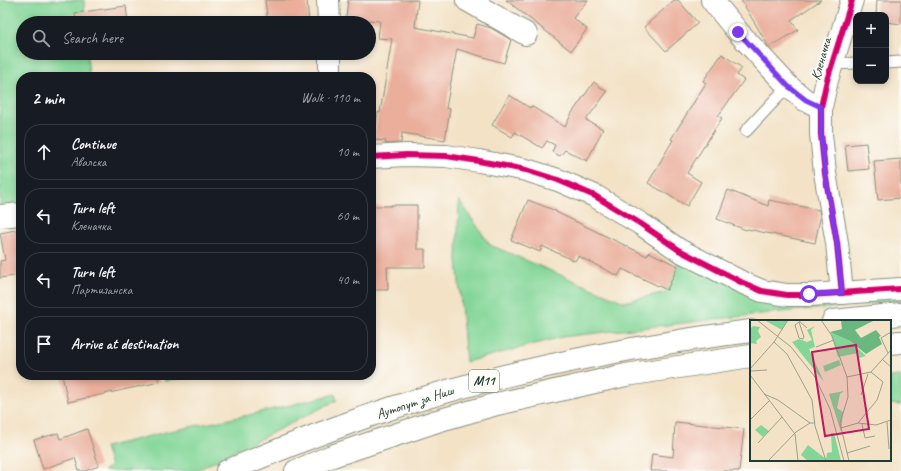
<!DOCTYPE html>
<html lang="en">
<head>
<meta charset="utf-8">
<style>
	body { margin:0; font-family:Caveat,sans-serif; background:#242831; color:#f1f3f6 }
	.controls { position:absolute; right:12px; top:12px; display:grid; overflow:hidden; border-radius:8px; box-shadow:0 2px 6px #0003 }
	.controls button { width:36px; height:36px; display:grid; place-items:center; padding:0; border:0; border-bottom:1px solid #363941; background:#171b24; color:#f1f3f6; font:20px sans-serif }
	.stop { position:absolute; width:12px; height:12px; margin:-9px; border:3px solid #7c3aed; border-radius:50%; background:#fff }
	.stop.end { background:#7c3aed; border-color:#fff; box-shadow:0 1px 4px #0008 }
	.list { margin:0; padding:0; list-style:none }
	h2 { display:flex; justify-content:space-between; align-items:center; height:52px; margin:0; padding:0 16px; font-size:17px }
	h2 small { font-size:13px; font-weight:400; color:#9ea1a6 }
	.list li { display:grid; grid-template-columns:26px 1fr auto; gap:12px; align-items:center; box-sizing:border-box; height:56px; margin:0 8px 8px; padding:0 8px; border:1px solid #363941; border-radius:16px }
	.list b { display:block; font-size:15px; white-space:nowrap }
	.list p { margin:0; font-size:13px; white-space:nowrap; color:#9ea1a6 }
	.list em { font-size:13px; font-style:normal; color:#9ea1a6 }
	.icon { flex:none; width:22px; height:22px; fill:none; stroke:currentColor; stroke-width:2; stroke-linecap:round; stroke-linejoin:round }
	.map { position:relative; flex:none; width:901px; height:471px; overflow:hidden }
	.search { position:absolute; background:#171b24; box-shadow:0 2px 6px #0003; left:16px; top:16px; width:360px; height:44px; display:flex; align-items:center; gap:10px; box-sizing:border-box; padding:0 14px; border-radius:22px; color:#9ea1a6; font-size:15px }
	.panel { position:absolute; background:#171b24; box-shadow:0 2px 6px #0003; left:16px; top:72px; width:360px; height:308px; border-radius:16px }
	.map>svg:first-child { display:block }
	.green { fill:#83d697; stroke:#518a66 }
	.building { fill:#eaae9b }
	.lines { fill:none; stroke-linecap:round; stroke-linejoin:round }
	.service-casing { stroke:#89907d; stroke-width:13 }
	.minor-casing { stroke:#89907d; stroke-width:24 }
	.tertiary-casing { stroke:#89907d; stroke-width:24 }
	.trunk-casing { stroke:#89907d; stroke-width:24 }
	.service { stroke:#fff; stroke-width:11 }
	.minor { stroke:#fff; stroke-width:22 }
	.tertiary { stroke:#fff; stroke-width:22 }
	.trunk { stroke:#fff; stroke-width:22 }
	.cycleway-casing { stroke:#fdfcf7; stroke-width:8 }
	.cycleway { stroke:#d6006c; stroke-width:6 }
	.route { stroke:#7c3aed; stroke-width:5 }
	.labels { text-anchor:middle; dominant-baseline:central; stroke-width:3.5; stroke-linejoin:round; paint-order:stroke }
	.shield { fill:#fdfcf7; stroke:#62766e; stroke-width:1 }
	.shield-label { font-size:13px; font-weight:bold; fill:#1f3d34 }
	.street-label { font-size:14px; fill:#1f3d34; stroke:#fdfcf7 }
	.inset-road { fill:none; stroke:#9ea08c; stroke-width:1 }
	.view { fill:#c2185b; fill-opacity:0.15; stroke:#c2185b; stroke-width:2 }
	.inset-edge { fill:none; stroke:#1f3d34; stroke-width:2 }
</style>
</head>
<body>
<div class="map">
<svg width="901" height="471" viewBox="0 0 901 471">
	<rect width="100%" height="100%" fill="#fdfcf7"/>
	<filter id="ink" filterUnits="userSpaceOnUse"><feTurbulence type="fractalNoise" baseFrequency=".025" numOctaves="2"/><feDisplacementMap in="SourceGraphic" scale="8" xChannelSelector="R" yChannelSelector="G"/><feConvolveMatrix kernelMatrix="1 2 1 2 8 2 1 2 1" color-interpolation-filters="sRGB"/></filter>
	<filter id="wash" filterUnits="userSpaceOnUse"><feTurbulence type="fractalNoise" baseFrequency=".012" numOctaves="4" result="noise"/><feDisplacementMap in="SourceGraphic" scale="16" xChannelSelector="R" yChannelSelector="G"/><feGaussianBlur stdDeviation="0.9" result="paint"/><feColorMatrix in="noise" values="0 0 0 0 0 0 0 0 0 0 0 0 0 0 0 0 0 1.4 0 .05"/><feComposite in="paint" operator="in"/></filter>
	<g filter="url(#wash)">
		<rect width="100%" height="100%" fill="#f3e2c6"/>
		<g class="green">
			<path d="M1,0h83l1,23h-62v30h64l2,24h-68v137l-21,2v-215z"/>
			<path d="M459,200l31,45 134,57 42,-10 17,-43 79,42 139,-2v12l-131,12 -208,24 -96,25 -9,-103z"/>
			<path d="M163,375h31l-29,6z"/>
			<path d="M901,376v29l-11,-1v-27z"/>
			<path d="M335,394l2,6 -75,38 -67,33h-92l8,-5 -6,-19 65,-16 79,-16z"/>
		</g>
		<g id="blocks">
			<g class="building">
				<path d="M265,0h42l2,23h-41z"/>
				<path d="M348,0h70l-3,27 58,11 4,-14 14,4 20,12 -7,23 -47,-14 -11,59 4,1 -5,31 -43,-7 -1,10 -16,1 1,-3 -12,-1 4,-28 2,1 12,-74 -14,-1 2,-17 -34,-3z"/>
				<path d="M506,0h82l-15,18 14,11 -16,22z"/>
				<path d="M674,0h4l20,23 -32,28 -22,-24z"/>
				<path d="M741,0h80l-30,20 7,10 -29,17z"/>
				<path d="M877,0h24v24l-15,-2v-7h-10z"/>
				<path d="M126,6l2,17h-52l-1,-10z"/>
				<path d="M722,54l20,14 -5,7 7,5 -26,36 4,2 -35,55 14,9 -14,24 -39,-23 25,-43 -2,-1 35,-56 -3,-2z"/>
				<path d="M594,82l13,10 -21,28 17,9 -16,32 -22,-11 -5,6 -8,-4 3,-7 -8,-4 -5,7 -27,-16 -3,5 -20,-12 17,-30 21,13 1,-2 34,21 7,-14z"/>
				<path d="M866,143l3,26 -21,2 -3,-26z"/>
				<path d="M901,159v39l-23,2 -4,-39z"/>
				<path d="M728,190l40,16 1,-6 50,10 1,9 -5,24 -68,-14 -1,1 -29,-11z"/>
				<path d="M528,200l28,11v1l91,44 2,-4 29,14 -11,24 -45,-21 -4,7 -40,-20 -3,5 -33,-15 -2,6 -29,-12z"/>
				<path d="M391,205h26v44h8v18h-38l1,23h-17v-84h20z"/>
				<path d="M21,229v46l-21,3v-17l5,-1 -5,-27z"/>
				<path d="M62,375h96l1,7 -91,20z"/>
				<path d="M675,422l69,7 -5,42h-89l2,-17 21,3z"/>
				<path d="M87,429l12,37 -14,5h-6l-4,-13 -32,11 -9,-29 24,-7 2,6z"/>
			</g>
		</g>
	</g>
	<g filter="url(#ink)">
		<use href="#blocks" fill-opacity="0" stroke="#89907d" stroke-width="1"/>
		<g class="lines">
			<defs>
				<g id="service">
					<path d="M886,63l15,-1"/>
					<path d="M832,64l24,-1"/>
					<path d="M746,131l42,-45"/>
				</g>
				<g id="minor">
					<path d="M467,0l59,34"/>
					<path d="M712,0l26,32 50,54 17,14 16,7"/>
					<path d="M371,157l35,-2 40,1 33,5 47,9 32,10 37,16 46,28 38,26 62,32 21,9 25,4h22l92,-6"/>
					<path d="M842,293l-5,-50 -12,-70 -4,-39v-27l6,-27 25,-80"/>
				</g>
				<g id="tertiary">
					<path d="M328,0l1,23"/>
					<path d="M330,53v24"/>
					<path d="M0,216l21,-2"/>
				</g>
				<g id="trunk">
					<path d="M833,321l68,-7"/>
					<path d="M890,343l11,-1"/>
					<path d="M227,471c61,-25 122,-50 184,-69 87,-27 179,-47 268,-61 24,-4 48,-7 72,-10"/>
					<path d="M296,471l36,-15 105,-35 60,-17 129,-29 125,-19"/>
				</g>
			</defs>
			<use href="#service" class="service-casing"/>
			<use href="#minor" class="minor-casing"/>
			<use href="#tertiary" class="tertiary-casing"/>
			<use href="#trunk" class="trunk-casing"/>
			<use href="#service" class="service"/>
			<use href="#minor" class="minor"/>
			<use href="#tertiary" class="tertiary"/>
			<use href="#trunk" class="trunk"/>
			<defs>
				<g id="cycleway">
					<path d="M371,157l35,-2 40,1 33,5 47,9 32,10 37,16 46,28 38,26 62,32 21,9 25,4h22l92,-6"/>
					<path d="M842,293l-5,-50 -12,-70 -4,-39v-27l6,-27 25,-80"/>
				</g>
			</defs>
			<use href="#cycleway" class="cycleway-casing"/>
			<use href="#cycleway" class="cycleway"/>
		</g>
	</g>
	<g class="lines" filter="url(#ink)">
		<path class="route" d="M738,32l50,54 18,14 15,7v27l4,39 12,70 5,50 -33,1"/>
	</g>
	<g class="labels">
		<rect class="shield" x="469" y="370" width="30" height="22" rx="3"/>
		<g class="shield-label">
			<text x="484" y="381">M11</text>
		</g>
		<g class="street-label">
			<text transform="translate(821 59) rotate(-74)">Кленачка</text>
			<text transform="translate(415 402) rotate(-18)">Аутопут за Ниш</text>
		</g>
	</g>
	<g transform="translate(750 320)">
		<rect width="141" height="141" fill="#f3e2c6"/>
		<path d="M14,0h24l-6,10zM3,6l7,1 -2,4 3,6 -5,4 1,3 -7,-1v-14zM65,6l-4,4 4,17 -6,2 15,33 -32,-40 7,-3 8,3 5,-2 -5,-10zM80,12l20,9 16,15 -7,2 -1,-5 -20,4zM89,40l2,5 -16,7 -2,-6zM94,71l-4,3 -3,14 6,4 -2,20 -12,-38zM11,105l8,6 -6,6 -8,-7zM81,113h3l7,28h-33l-7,-6 7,-10 18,14 1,-6 5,-1z" fill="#83d697"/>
		<path d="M91,0h34l-20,10 6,8 15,-8 5,6 -2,1 3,7 -16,10 -16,-13 -20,-9 12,-3z" fill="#6ab780"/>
		<path class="inset-road" d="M7,0l34,27 24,30 15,32 14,52M48,0l9,8M71,0l11,16 15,41 1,20 -8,26 9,38M49,2l5,15 -1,2 -4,-1 -4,-13zM24,22l13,12 25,46 3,26 11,35M66,27l18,-7M138,33l-7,-15 10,-6M132,39l9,8M0,49l24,-27 14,-22M0,51l17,-1M0,55l45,59 3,27M97,57l24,-5 20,-22M14,74l14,6 32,23h5M111,75l7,-21M0,100l19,-19M137,102l2,27M108,103l19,-23 6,-18 -12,-10M112,104l3,14 10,-2M91,108l17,-5 18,2 15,-5M8,123l24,-26M97,133l23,-7M18,141l28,-29 14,-9"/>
		<path class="view" d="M106,25l13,84 -44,7 -13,-84z"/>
		<rect width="141" height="141" class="inset-edge"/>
	</g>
</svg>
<div class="controls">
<button>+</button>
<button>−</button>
</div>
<div class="stop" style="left:809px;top:294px"></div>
<div class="stop end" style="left:738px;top:32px"></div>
<div class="search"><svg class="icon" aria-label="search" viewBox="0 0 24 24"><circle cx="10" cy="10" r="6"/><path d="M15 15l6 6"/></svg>Search here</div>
<section class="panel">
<h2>2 min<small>Walk · 110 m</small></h2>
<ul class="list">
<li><svg class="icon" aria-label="ahead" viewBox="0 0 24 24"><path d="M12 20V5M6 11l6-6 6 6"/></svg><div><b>Continue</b><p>Авалска</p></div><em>10 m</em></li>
<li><svg class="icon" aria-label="left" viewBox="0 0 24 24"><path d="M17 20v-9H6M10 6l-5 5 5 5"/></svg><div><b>Turn left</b><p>Кленачка</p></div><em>60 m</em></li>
<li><svg class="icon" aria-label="left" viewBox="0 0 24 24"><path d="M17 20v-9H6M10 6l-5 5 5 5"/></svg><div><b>Turn left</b><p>Партизанска</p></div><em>40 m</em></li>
<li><svg class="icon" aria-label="arrive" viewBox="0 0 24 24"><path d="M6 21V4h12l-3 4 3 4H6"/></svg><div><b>Arrive at destination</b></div></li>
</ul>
</section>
</div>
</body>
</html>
